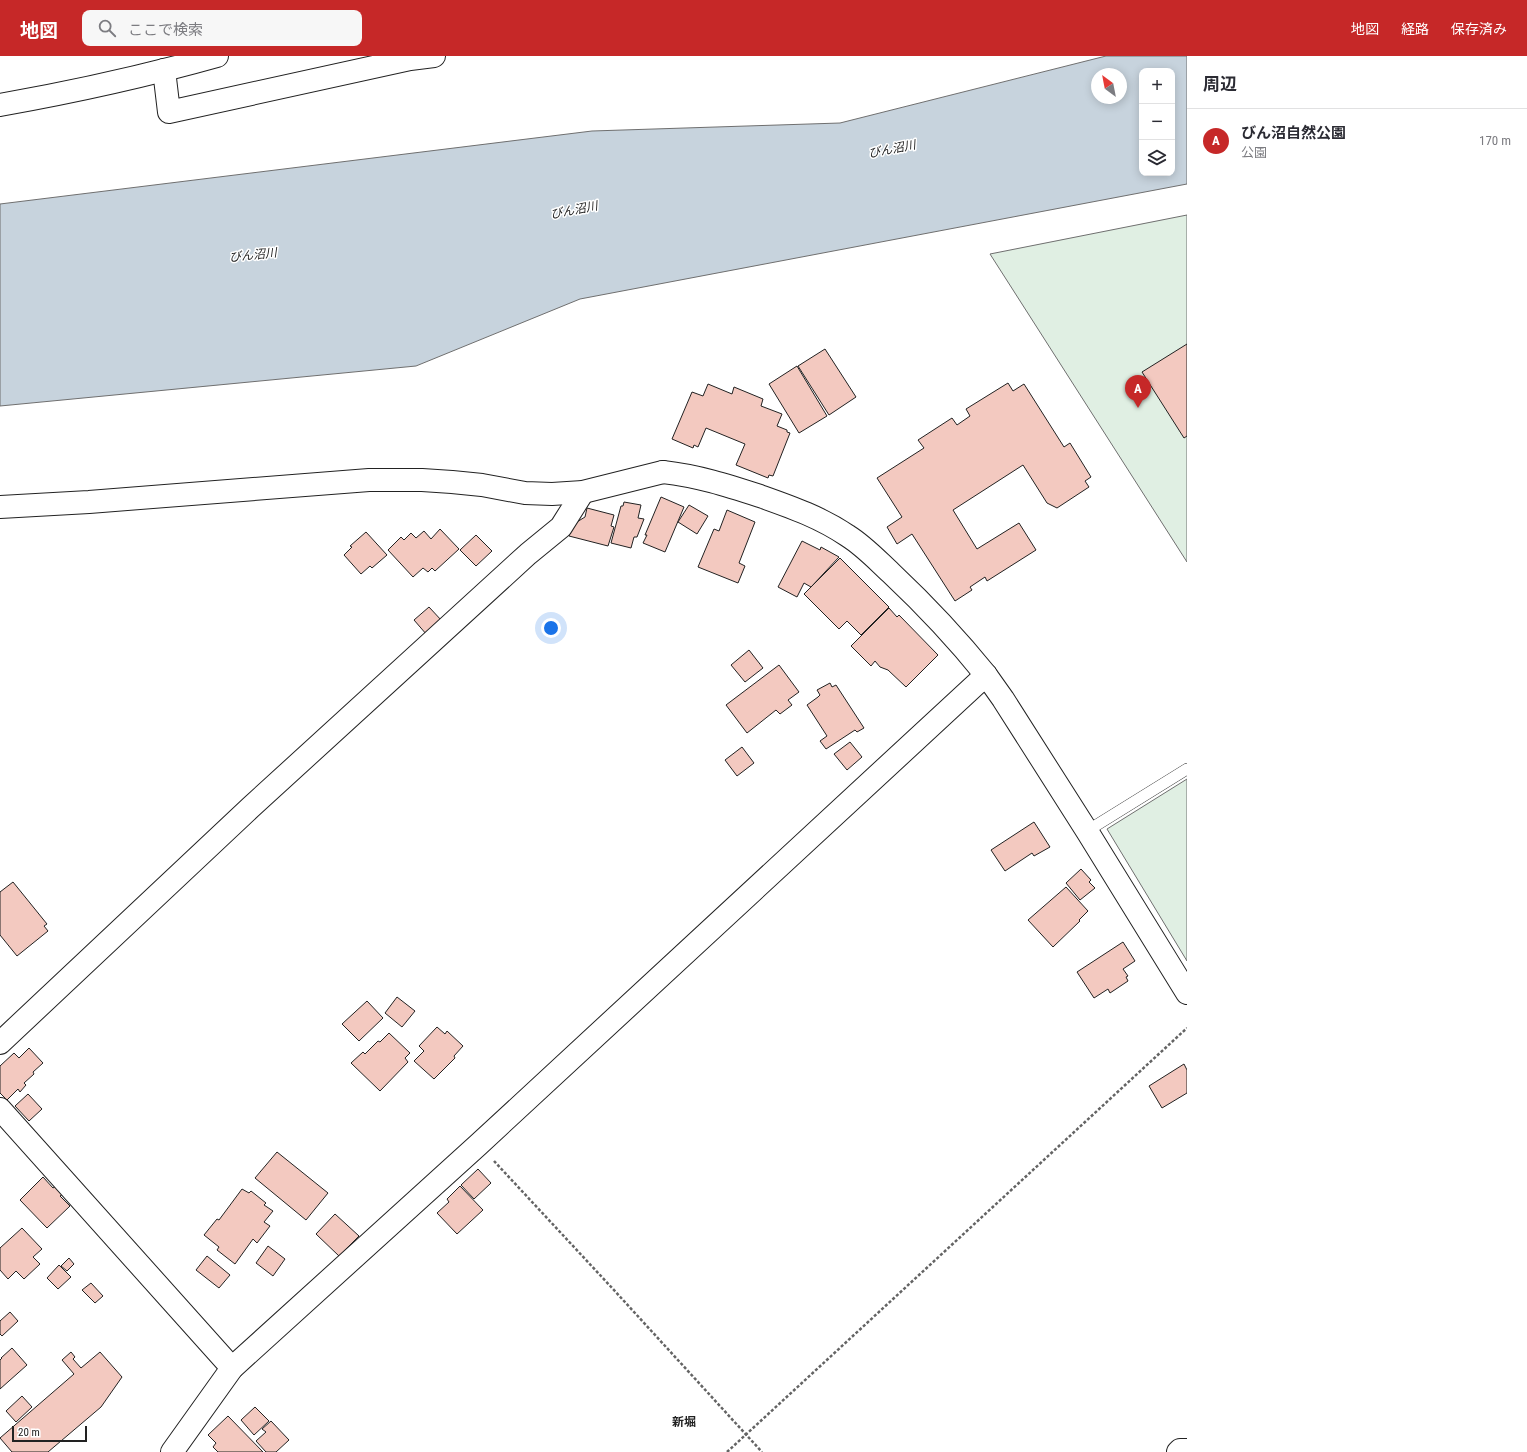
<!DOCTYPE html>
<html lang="ja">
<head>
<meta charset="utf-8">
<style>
	body { margin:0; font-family:"Roboto Condensed","Noto Sans JP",sans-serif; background:#f7f7f7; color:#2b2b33 }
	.controls { position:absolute; right:12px; top:12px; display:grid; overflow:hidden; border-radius:8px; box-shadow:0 2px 10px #0003 }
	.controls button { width:36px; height:36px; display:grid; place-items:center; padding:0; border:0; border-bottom:1px solid #e1e1e2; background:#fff; color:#2b2b33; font:20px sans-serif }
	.compass { position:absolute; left:1091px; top:12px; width:36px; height:36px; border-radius:50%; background:#fff; box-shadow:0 2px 10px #0003; rotate:328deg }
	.scale { position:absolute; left:12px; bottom:10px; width:75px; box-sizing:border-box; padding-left:4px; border:2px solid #222; border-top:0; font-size:11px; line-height:14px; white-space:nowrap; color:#222; -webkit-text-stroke:3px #fff; paint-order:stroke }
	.you { position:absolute; left:551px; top:572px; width:14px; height:14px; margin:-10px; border:3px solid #fff; border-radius:50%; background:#1a73e8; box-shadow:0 0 0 6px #1a73e833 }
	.badge { display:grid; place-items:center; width:26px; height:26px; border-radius:50%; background:#c62828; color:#fff; font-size:13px; font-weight:700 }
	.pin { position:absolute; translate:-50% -33px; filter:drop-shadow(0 1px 2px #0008) }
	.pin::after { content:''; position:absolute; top:21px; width:14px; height:12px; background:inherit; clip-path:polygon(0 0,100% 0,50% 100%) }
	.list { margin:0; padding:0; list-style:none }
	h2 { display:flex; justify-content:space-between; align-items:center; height:52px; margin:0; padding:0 16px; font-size:17px }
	h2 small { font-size:13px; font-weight:400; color:#7c7c81 }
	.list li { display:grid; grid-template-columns:26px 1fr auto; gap:12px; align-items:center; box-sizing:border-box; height:64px; padding:0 16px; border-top:1px solid #e1e1e2 }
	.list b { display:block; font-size:15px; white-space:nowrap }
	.list p { margin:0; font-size:13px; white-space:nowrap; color:#7c7c81 }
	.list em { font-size:13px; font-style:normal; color:#7c7c81 }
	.icon { flex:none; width:22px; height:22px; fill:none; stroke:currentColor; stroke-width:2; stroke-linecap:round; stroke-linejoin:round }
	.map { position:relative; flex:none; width:1187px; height:1396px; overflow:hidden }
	header { display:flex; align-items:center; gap:24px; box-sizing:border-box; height:56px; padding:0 20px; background:#c62828; color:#fff }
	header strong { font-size:19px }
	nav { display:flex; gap:22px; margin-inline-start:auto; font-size:14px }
	.search { width:280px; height:36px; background:#f7f7f7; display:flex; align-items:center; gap:10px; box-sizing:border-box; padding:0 14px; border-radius:8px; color:#7c7c81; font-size:15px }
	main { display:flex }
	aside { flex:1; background:#fff }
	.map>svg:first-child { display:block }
	.green { fill:#e0efe3; stroke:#6f6f6f }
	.water { fill:#c7d3dd; stroke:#6f6f6f; fill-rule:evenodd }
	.building { fill:#f3c9c0; stroke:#222 }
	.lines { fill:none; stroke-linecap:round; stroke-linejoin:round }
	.service-casing { stroke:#222; stroke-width:12 }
	.minor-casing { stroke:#222; stroke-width:24 }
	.tertiary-casing { stroke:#222; stroke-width:24 }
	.path { stroke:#646464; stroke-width:2.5; stroke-dasharray:3 2; stroke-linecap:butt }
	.service { stroke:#fff; stroke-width:11 }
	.minor { stroke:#fff; stroke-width:22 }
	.tertiary { stroke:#fff; stroke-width:22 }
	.labels { text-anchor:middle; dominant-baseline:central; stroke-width:3; stroke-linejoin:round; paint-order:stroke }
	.water-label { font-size:12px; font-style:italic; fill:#222; stroke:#fff }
	.neighbourhood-label { font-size:12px; font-weight:bold; fill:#222; stroke:#fff }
</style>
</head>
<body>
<header>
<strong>地図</strong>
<div class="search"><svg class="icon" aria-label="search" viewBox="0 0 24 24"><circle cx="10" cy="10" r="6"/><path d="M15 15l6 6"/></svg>ここで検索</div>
<nav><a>地図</a><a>経路</a><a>保存済み</a></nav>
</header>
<main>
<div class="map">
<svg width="1187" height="1396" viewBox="0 0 1187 1396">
	<rect width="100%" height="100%" fill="#fff"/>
	<g class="green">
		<path d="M1187,159v347l-197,-308z"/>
		<path d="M1187,723v182l-80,-132z"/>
	</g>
	<path class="water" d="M1106,0h81v128l-607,115 -164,67 -416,40v-202l592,-73 248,-8zM1142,15h30v102h-30zM1097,18h24v24h-24z"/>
	<g class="building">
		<path d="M1187,288v92l-3,2 -42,-66z"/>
		<path d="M825,293l31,48 -27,18 -31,-49z"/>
		<path d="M797,310l30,50 -28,17 -30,-49z"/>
		<path d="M1008,327l5,8 11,-7 40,63 6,-4 21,34 -6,4 4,6 -32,21 -10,-5 -24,-38 -70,45 24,39 42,-26 17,27 -49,31 -2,-4 -15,10 2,3 -17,11 -43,-67 -15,10 -10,-17 15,-10 -25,-39 47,-30 -6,-8 34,-22 5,7 13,-9 -4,-7z"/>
		<path d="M708,328l24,10 2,-7 29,12 -2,7 21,8 -5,12 10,4v2l3,1 -17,43 -4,-1 -1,3 -32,-13 9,-21 -39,-16 -8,19 -4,-2 -1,3 -21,-9 20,-47 11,4z"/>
		<path d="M661,441l23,10 -19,45 -22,-9 4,-8h-2z"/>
		<path d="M624,446l17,3 -3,13 6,1 -7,18h-3l-3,11 -20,-5 10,-37h2z"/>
		<path d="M689,449l19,11 -11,18 -19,-12z"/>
		<path d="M587,452l27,7 -3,11 3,1 -6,19 -39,-10 3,-11 13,-8z"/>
		<path d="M727,454l28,12 -16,41 6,3 -7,17 -40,-16 16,-38 5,2z"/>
		<path d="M440,473l19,20 -24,22 -3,-3 -4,4 -5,-4 -10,9 -25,-27 13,-13 3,3 7,-7 5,5 8,-7 7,8z"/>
		<path d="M366,476l21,23 -15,13 -2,-2 -9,8 -17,-19 8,-8 -2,-1z"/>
		<path d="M476,479l16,16 -16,15 -16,-16z"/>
		<path d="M802,485l18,9 1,-3 18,10 -28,30 -7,-4 -7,14 -19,-10z"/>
		<path d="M840,502l49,49 -28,28 -14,-14 -8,8 -35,-35z"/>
		<path d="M429,551l13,14 -15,14 -13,-15z"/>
		<path d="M889,552l8,9 2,-2 39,40 -32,32 -18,-17 -8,-3 -5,-6 -4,5 -20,-20z"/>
		<path d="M749,594l14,18 -18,14 -14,-17z"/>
		<path d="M779,609l20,27 -11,8 4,5 -12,9 -4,-4 -29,23 -21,-28z"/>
		<path d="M830,627l2,4 4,-2 28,43 -7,4 -2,-2 -29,19 -6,-8 7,-5 -20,-31 11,-8 2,-2 -3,-5z"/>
		<path d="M850,686l12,15 -15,13 -13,-16z"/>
		<path d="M742,691l12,16 -17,13 -12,-16z"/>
		<path d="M1034,766l16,25 -16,9 -2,-3 -27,18 -14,-21z"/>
		<path d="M1081,813l10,11 -2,2 6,6 -15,12 -14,-17z"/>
		<path d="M13,826l34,42 -3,2 4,5 -31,25 -17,-21v-43z"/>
		<path d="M1066,831l22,24 -9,9 1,1 -27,26 -25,-27z"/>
		<path d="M1123,886l12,19 -12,8 5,7 -2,1 2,4 -18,12 -2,-4 -14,9 -17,-26z"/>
		<path d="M397,941l18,14 -13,16 -17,-14z"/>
		<path d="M367,945l16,17 -24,23 -17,-17z"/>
		<path d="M437,971l8,7 2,-3 16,15 -9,10 1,2 -21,21 -20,-18 10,-10 -5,-5z"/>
		<path d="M389,977l21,20 -5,5 3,4 -28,29 -29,-28 12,-11 2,2 13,-13 2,1z"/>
		<path d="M29,992l14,15 -10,9 1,2 -10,9 2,2 -6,7 -2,-3 -11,11 -7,-7v-27l14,-13 5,5z"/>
		<path d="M1184,1008l3,6v23l-25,15 -13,-22z"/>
		<path d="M28,1038l14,15 -13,12 -14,-15z"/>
		<path d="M277,1096l51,41 -22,27 -51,-42z"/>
		<path d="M478,1113l13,14 -17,16 -13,-14z"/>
		<path d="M43,1121l10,11 3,-2 7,8 -3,2 10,10 -23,22 -27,-28z"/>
		<path d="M460,1130l23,24 -26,24 -20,-21 12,-11 -2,-3z"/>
		<path d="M242,1133l7,4 2,-2 15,12 -2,2 9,6 -9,11 6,4 -13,17 -4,-4 -18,25 -18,-14 2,-3 -15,-12 13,-16 2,1z"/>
		<path d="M335,1158l24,22 -20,20 -23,-22z"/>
		<path d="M22,1172l20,21 -9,8 7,7 -16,15 -8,-8 -8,8 -8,-9v-22z"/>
		<path d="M268,1190l17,13 -12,17 -17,-13z"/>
		<path d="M207,1200l23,19 -11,13 -23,-18z"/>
		<path d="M69,1202l5,6 -7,7 -6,-5z"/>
		<path d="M59,1209l12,12 -13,12 -11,-11z"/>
		<path d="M91,1227l12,13 -8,7 -13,-13z"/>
		<path d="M10,1256l8,9 -16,15 -2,-2v-13z"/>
		<path d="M12,1292l15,17 -27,24v-29l2,-2h-1z"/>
		<path d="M71,1296l4,5 -2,2 8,9 19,-16 22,25 -21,30 -53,45h-36l-12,-14 74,-64 -12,-14z"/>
		<path d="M22,1340l10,11 -16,15 -10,-11z"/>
		<path d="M255,1351l14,14 -15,14 -13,-15z"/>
		<path d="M228,1360l35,36h-45l-5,-5 3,-4 -8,-8z"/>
		<path d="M271,1365l18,19 -13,12h-10l-10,-11 10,-9 -4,-3z"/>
	</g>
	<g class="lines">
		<defs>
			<path id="service" d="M1087,775l100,-62"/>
			<g id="minor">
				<path d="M164,14l5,42 241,-53 24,-3"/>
				<path d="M0,49c73,-13 146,-29 217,-49"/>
				<path d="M0,451l89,-5 280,-22h53l30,2 30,3 43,8 27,1 31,-2 80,-20"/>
				<path d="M0,987l251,-236 277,-253 33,-27 22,-35"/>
				<path d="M0,1053l232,259"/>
				<path d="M172,1396l60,-84 246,-223 508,-470 17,24 84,132 100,162"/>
				<path d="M1178,1396l2,-2h7"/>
			</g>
			<path id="tertiary" d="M663,416c35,4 63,13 97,24 31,11 60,21 88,40 16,10 29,24 43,37 34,32 66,66 95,102"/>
		</defs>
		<use href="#service" class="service-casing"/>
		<use href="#minor" class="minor-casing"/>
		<use href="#tertiary" class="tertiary-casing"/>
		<g class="path">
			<path d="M494,1105l119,128 149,163"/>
			<path d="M727,1396l460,-424"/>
		</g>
		<use href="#service" class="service"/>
		<use href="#minor" class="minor"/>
		<use href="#tertiary" class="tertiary"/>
	</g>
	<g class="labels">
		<g class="water-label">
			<text transform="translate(892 93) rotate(-11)">びん沼川</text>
			<text transform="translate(574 154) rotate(-11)">びん沼川</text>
			<text transform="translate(253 199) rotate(-6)">びん沼川</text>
		</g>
		<g class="neighbourhood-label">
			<text x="684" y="1366">新堀</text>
		</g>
	</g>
</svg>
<div class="controls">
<button>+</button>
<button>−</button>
<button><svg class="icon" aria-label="layers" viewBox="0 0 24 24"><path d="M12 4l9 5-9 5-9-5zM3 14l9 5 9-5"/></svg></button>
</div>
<svg class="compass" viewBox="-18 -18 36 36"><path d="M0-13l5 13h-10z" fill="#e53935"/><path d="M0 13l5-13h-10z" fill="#7c7c81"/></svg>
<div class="scale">20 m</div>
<div class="you"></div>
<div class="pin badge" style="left:1138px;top:352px">A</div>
</div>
<aside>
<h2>周辺<small></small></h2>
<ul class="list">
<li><span class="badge">A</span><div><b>びん沼自然公園</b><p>公園</p></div><em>170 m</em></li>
</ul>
</aside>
</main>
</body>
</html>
